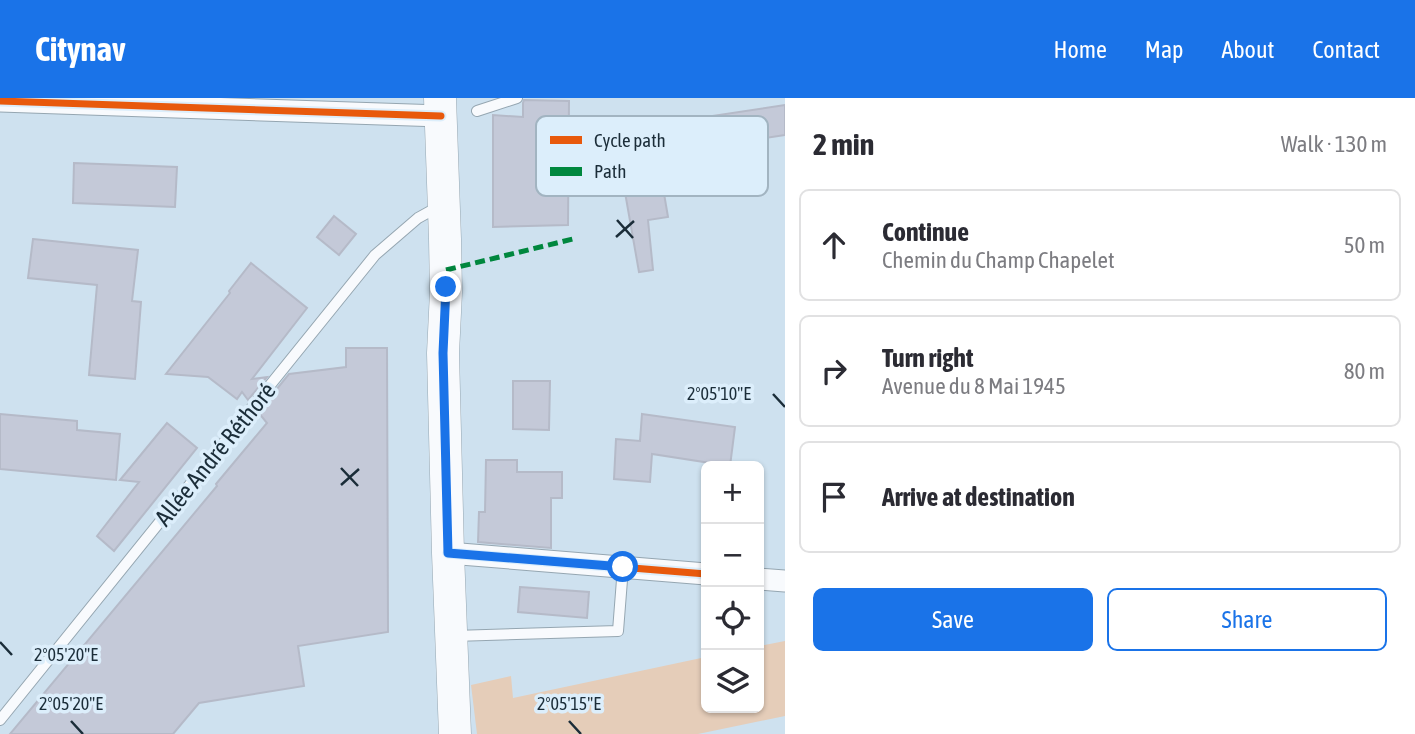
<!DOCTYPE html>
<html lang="en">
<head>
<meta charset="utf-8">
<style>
	body { margin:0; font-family:"Asap Condensed",sans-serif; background:#f2f2f3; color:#2b2b33 }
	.controls { position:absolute; right:21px; bottom:21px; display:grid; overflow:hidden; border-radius:10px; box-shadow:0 2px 5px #0004 }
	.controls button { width:63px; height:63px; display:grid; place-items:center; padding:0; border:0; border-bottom:2px solid #e1e1e2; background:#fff; color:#2b2b33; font:35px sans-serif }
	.stop { position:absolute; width:21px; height:21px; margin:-16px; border:5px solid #1a73e8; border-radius:50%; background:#fff }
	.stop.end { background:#1a73e8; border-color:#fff; box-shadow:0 2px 7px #0008 }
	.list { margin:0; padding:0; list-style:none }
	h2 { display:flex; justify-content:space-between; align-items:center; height:91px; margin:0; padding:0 28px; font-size:30px }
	h2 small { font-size:23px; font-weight:400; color:#7c7c81 }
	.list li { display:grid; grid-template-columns:46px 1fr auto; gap:21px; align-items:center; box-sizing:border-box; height:112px; margin:0 14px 14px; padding:0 14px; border:2px solid #e1e1e2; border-radius:10px }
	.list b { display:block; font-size:26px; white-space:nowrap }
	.list p { margin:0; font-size:23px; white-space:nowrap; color:#7c7c81 }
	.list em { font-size:23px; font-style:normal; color:#7c7c81 }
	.actions { display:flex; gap:14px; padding:21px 28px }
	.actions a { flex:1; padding:16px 0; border:2px solid #1a73e8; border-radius:10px; text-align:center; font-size:24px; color:#1a73e8 }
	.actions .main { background:#1a73e8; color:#fff }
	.icon { flex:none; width:38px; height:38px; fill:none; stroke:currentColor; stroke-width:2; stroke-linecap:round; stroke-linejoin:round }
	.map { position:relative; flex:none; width:785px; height:636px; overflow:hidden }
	header { display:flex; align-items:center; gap:42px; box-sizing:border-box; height:98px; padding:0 35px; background:#1a73e8; color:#fff }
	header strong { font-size:33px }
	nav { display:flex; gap:38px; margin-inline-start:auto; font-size:24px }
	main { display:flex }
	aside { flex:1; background:#fff }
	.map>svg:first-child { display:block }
	.green { fill:#e5cdb9 }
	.building { fill:#c4c9d8; stroke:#b5bac8; stroke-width:2 }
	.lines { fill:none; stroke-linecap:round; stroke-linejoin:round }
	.lane-casing { stroke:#95a6b1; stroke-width:12 }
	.street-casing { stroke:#95a6b1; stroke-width:23 }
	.primary-casing { stroke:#95a6b1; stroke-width:33 }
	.lane { stroke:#f8fafd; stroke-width:10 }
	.street { stroke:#f8fafd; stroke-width:21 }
	.primary { stroke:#f8fafd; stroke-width:32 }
	.quiet { stroke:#00873e; stroke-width:5; stroke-dasharray:10 5; stroke-linecap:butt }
	.cycleway-casing { stroke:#dceefb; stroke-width:11 }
	.cycleway { stroke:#e8590c; stroke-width:7 }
	.route { stroke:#1a73e8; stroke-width:9 }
	.ticks { fill:none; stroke:#1b2d39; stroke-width:2.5 }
	.labels { text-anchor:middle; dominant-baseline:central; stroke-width:7; stroke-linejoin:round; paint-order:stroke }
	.street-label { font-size:24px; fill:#1b2d39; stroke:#dceefb }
	.key { fill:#dceefb; stroke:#a2b4c1; stroke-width:2 }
	.key-label { font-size:19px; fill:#1b2d39 }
	.ticks-label { font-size:18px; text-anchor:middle; fill:#1b2d39; stroke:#dceefb; stroke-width:7; stroke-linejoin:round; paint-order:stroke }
</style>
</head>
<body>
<header>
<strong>Citynav</strong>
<nav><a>Home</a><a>Map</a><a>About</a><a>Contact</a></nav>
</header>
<main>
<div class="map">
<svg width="785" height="636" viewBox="0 0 785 636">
	<rect width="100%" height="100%" fill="#cee1ef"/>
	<path class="green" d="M785,543v75l-87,18h-221l-6,-49 40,-9 2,22 193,-41v51h53v-62z"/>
	<g class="building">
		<path d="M524,2l45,1 -1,124 -75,2v-112l30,2v-14z"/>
		<path d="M785,7v30l-88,13 -5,-29z"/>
		<path d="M74,65l103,4 -2,40 -102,-4z"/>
		<path d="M657,67l2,11h2l7,41 -20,3 5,50 -14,2 -16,-91 7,-1 -2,-10z"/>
		<path d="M334,118l22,18 -17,21 -22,-18z"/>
		<path d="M33,141l105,11 -6,51 9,1 -6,77 -46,-4 8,-90 -69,-7z"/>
		<path d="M251,165l56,45 -55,71 15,-2 -19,23 -6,-8 -5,7 -29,-22 -42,-3 64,-81 -1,-2z"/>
		<path d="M346,250h41l1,284 -90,14 6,40 -105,17 -26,31h-163l207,-248 -1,-2 51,-61 -9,-11 31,-38 57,-7z"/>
		<path d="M513,283h37l-1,49 -36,-1z"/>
		<path d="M0,316l77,7v9l43,4 -4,46 -116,-11z"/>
		<path d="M642,316l93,13 -5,39 -78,-12 -2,28 -36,-3 2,-40 24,2z"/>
		<path d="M167,325l30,25 -83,103 -17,-15 42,-54 -19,-2z"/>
		<path d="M486,362h31v12h45v26h-11v50l-73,-6 1,-30h6z"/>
		<path d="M520,489l69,5 -2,26 -69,-6z"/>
	</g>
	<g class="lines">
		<defs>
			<g id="lane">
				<path d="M477,13l40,-13"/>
				<path d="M454,538l164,-5 5,-64"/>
				<path d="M0,622l375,-465 43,-37 20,-11"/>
			</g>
			<g id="street">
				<path d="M0,3l441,15"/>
				<path d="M448,455l258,21"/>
				<path d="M759,481l26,2"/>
			</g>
			<path id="primary" d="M440,0l5,141 1,53 -3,61 5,200 7,181"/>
		</defs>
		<use href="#lane" class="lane-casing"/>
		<use href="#street" class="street-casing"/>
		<use href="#primary" class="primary-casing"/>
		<use href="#lane" class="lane"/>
		<use href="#street" class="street"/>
		<use href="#primary" class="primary"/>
		<path class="quiet" d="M446,172l127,-31"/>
		<defs>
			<g id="cycleway">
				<path d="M0,3l441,15"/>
				<path d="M448,455l258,21"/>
			</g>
		</defs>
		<use href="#cycleway" class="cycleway-casing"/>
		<use href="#cycleway" class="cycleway"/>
	</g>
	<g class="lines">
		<path class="route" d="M446,189l-3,66 5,200 175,14"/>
	</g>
	<path class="ticks" d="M617,122l16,18M616,139l18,-16M773,296l12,13M341,370l17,18M341,387l18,-16M0,544l12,13M71,623l12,13M569,623l12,13"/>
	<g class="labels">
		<g class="street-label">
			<text transform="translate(215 356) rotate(-51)">Allée André Réthoré</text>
		</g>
	</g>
	<rect x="536" y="18" width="232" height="80" rx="10" class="key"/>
	<rect x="550" y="38" width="32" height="8" fill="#e8590c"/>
	<rect x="550" y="69" width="32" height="9" fill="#00873e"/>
	<g class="key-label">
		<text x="594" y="49">Cycle path</text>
		<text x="594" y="80">Path</text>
	</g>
	<g class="ticks-label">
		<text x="719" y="302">2°05'10"E</text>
		<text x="66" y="563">2°05'20"E</text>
		<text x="71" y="612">2°05'20"E</text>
		<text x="569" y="612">2°05'15"E</text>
	</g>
</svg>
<div class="controls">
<button>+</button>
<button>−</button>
<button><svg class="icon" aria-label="locate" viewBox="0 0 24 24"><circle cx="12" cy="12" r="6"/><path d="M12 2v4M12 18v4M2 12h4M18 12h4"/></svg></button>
<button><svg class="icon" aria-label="layers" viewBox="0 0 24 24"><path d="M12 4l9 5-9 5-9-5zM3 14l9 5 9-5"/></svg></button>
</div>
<div class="stop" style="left:623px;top:469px"></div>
<div class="stop end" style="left:446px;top:189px"></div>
</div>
<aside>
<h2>2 min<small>Walk · 130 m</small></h2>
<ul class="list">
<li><svg class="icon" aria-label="ahead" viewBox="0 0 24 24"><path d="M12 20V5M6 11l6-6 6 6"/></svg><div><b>Continue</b><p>Chemin du Champ Chapelet</p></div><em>50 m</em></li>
<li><svg class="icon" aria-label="right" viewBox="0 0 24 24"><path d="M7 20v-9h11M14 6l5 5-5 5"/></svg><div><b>Turn right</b><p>Avenue du 8 Mai 1945</p></div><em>80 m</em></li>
<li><svg class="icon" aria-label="arrive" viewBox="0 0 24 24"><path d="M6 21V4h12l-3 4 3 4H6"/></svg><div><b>Arrive at destination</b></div></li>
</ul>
<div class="actions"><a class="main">Save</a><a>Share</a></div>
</aside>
</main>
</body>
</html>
